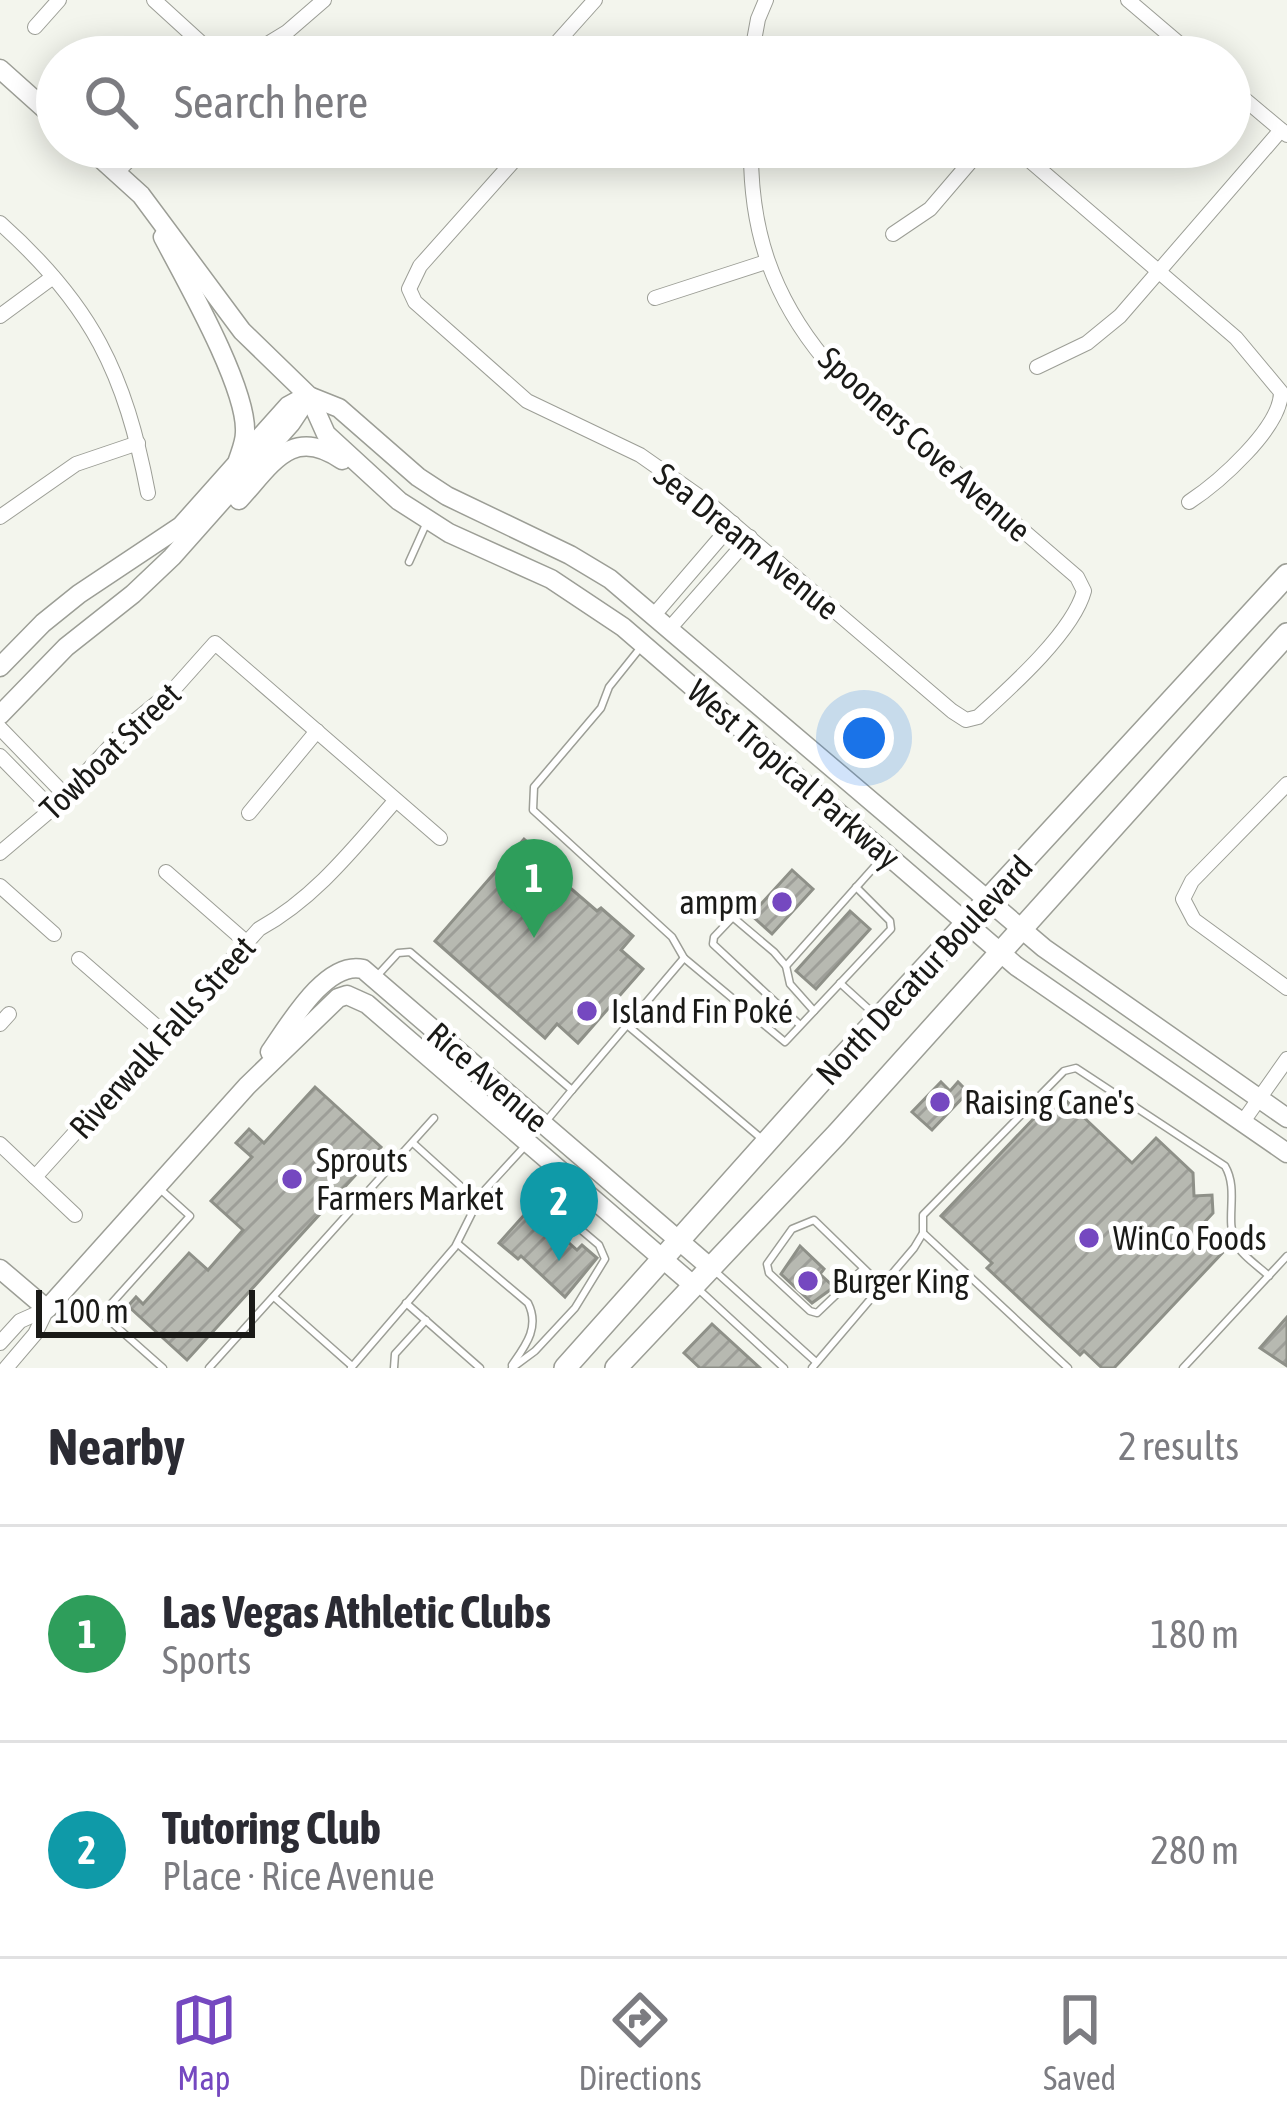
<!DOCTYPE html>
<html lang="en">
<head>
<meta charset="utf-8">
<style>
	body { margin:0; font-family:"Asap Condensed",sans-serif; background:#f2f2f3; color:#2b2b33 }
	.scale { position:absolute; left:36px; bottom:30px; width:219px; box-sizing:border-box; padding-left:12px; border:6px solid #1a1a17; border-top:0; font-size:33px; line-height:42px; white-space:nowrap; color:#1a1a17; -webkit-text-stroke:9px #fff; paint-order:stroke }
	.you { position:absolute; left:864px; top:738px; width:42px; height:42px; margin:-30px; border:9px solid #fff; border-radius:50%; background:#1a73e8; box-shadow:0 0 0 18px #1a73e833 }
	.badge { display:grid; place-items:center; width:78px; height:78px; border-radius:50%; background:#7548c0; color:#fff; font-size:39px; font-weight:700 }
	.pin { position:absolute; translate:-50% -99px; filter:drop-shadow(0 3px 6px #0008) }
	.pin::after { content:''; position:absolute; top:63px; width:42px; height:36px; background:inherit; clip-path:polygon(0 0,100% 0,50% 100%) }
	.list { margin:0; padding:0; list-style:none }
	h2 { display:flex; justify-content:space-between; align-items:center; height:156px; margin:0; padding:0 48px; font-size:51px }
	h2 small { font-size:39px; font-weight:400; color:#7c7c81 }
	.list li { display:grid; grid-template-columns:78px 1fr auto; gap:36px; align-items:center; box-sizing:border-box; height:216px; padding:0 48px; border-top:3px solid #e1e1e2 }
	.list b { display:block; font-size:45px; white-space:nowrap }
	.list p { margin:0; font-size:39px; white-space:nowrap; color:#7c7c81 }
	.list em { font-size:39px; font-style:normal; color:#7c7c81 }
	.icon { flex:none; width:66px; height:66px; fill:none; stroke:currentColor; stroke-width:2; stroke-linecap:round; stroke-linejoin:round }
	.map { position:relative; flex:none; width:1287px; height:1368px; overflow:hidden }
	.search { position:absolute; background:#fff; box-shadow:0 6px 30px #0003; left:36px; right:36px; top:36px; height:132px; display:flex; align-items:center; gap:30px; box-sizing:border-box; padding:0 42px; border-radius:66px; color:#7c7c81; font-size:45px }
	.sheet { height:588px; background:#fff }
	nav { display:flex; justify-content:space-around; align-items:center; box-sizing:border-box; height:168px; border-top:3px solid #e1e1e2; background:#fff; font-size:33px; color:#7c7c81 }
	nav a { display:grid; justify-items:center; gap:6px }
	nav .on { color:#7548c0 }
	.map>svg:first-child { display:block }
	.building { fill:url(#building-hatch); stroke:#8e9088; stroke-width:3 }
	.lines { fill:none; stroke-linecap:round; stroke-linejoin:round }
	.lane-casing { stroke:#9c9e96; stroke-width:9 }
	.street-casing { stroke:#9c9e96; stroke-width:16 }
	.secondary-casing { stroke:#9c9e96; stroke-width:21 }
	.primary-casing { stroke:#9c9e96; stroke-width:24 }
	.lane { stroke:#fff; stroke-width:6 }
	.street { stroke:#fff; stroke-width:14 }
	.secondary { stroke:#fff; stroke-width:18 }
	.primary { stroke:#fff; stroke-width:21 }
	.poi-dot { fill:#7548c0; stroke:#fff; stroke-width:4.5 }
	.labels { text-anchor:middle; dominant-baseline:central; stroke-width:10; stroke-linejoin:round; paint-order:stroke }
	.street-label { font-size:33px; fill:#1a1a17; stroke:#fff }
	.poi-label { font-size:33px; fill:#1a1a17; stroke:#fff; text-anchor:start }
</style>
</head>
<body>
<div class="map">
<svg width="1287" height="1368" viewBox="0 0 1287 1368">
	<defs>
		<pattern id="building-hatch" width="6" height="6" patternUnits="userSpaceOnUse" patternTransform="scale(3)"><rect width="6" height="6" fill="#b7b9b1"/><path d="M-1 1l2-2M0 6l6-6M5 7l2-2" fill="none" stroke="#9d9e98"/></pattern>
	</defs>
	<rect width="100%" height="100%" fill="#f3f5ed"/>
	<g class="building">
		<path d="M524,839l34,30 -4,5 43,37 4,-3 32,28 -12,14 22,19 -65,74 -21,-19 -12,14 -110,-97z"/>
		<path d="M792,870l21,19 -41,45 -21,-19z"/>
		<path d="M850,911l20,18 -54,60 -20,-18z"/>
		<path d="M941,1082l9,9 8,-9 10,10 -36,38 -20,-18z"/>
		<path d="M315,1087l66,60 -194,213 -59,-54 8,-9 7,7 46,-51 19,17 35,-40 -32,-29 41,-44 -16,-14 13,-14 15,14z"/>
		<path d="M1058,1093l74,70 24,-25 37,35 1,23 18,-1 1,18 -13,14 25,23 -111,118h-12l-18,-17 -4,4 -93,-87 5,-5 -51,-47z"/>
		<path d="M533,1205l18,16 3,-4 11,9 -6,8 18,16 5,-5 15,13 -32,39 -44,-41 -3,3 -19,-16z"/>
		<path d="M800,1246l24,23 -4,5 14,13 -22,16 -31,-29z"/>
		<path d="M1287,1317v49l-27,-18z"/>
		<path d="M712,1324l48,44h-60l-16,-15z"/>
	</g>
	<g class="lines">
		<defs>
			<g id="lane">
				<path d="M409,562l18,-40"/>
				<path d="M641,647l-32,40 -8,21 -67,79 -1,23 139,127 12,21 101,84 106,-113 -1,-8 -34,-34"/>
				<path d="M709,897l65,55 12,14 4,18 24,27"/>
				<path d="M733,917l-19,20 -1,7 87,81"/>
				<path d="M786,966l98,-110"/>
				<path d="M377,976l21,-23 12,-1 162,138 112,-132"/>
				<path d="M840,983l33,30"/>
				<path d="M627,1025l135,114"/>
				<path d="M548,1119l24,-29"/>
				<path d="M413,1143l64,58"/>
				<path d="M160,1189l30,27 -88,98 61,54"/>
				<path d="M923,1233l145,135"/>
				<path d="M458,1244l70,59c12,24 -2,42 -16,62"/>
				<path d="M863,1269l-46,44 -7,-2 -41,-38 -2,-9 25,-35 22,-9 67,65"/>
				<path d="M716,1272l100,90"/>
				<path d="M696,1287l88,81"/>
				<path d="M274,1297l78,69"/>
				<path d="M406,1303l74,65"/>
				<path d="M209,1368l225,-250"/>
				<path d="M351,1368l104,-121 27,-54 44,-48"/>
				<path d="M394,1368l1,-14 31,-34"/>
				<path d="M512,1368l23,-17 40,-43 30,-49 -6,-14 -65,-55"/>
				<path d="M812,1368l102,-120 9,-15v-18l141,-144 12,-3 149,98c14,24 0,52 10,76 6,13 23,24 34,34"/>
				<path d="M1183,1368l104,-112"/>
			</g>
			<g id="street">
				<path d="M154,0l46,42 9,15"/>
				<path d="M1128,0l67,57"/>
				<path d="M35,27l24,-27"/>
				<path d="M246,57l41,-25 37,-32"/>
				<path d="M544,57l51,-57"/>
				<path d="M751,57l7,-38 8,-19"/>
				<path d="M1230,87l57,48"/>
				<path d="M262,147l24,11 40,-11"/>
				<path d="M526,147l-106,119 -11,23 6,13 112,99 113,54 70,49 242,207 14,9 12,-3c32,-29 95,-85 106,-126l-7,-14 -252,-217c-53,-64 -75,-130 -74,-213"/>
				<path d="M1014,147l222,191 45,54c0,36 -63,91 -92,110"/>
				<path d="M117,172l25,-25"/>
				<path d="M0,223c92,82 125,150 148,270"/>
				<path d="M893,234l37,-25 53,-62"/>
				<path d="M655,298l111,-36"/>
				<path d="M0,316l53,-39"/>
				<path d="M1037,367l50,-24 33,-27 161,-186"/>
				<path d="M0,517l76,-53 62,-21"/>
				<path d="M654,615l79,-92"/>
				<path d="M670,628l80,-91"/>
				<path d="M0,728l65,67"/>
				<path d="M0,756l52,53"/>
				<path d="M1287,784l-95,97 -9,18 11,21 93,68"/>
				<path d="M249,813l68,-82"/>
				<path d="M0,853l52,-44 78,-84 44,-36 41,-46 225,195"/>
				<path d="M166,872l80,70"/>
				<path d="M0,886l54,48"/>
				<path d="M79,959l85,74"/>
				<path d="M0,1024l9,-10"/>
				<path d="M1242,1123l45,-64"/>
				<path d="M0,1144l75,71"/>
				<path d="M35,1177l224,-248c56,-31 94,-80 136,-128"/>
				<path d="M0,1343l20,-22 27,-12"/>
				<path d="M6,1368l29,-34 12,-25"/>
			</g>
			<g id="secondary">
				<path d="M0,69l57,51"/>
				<path d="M88,147l53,48 101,136 67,65 30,12 79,69 29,19 123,59 40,24 434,369 243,170"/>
				<path d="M163,237c22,42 84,150 82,195 0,10 -4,19 -7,28"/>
				<path d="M309,396l17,38 73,67 50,32 102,46 72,48 393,339 271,187"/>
				<path d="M239,500c33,-36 53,-75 103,-40"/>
				<path d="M0,667l43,-44 36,-29 102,-68 107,-120 11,-6"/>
				<path d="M0,715l66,-68 67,-53 39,-37 119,-134 18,-27"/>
				<path d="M270,1052c19,-27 56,-92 93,-83l349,300"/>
				<path d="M0,1269l47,40 200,-223 91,-88 9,-3 20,9 326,281"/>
			</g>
			<g id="primary">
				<path d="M565,1368l275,-308 447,-485"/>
				<path d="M616,1368l221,-234 450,-500"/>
			</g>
		</defs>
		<use href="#lane" class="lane-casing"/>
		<use href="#street" class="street-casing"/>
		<use href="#secondary" class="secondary-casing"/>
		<use href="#primary" class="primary-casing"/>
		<use href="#lane" class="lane"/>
		<use href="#street" class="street"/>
		<use href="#secondary" class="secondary"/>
		<use href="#primary" class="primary"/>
	</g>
	<g class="poi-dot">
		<circle cx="782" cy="902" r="12"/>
		<circle cx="587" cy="1011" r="12"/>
		<circle cx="940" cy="1102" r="12"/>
		<circle cx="292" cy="1179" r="12"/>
		<circle cx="1089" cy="1238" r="12"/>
		<circle cx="808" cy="1281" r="12"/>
	</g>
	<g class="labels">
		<g class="street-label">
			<text transform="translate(925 444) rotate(42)">Spooners Cove Avenue</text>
			<text transform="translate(747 541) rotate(39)">Sea Dream Avenue</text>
			<text transform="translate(110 751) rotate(-44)">Towboat Street</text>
			<text transform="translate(794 774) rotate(41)">West Tropical Parkway</text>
			<text transform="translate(924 970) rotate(-47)">North Decatur Boulevard</text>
			<text transform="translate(162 1037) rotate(-48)">Riverwalk Falls Street</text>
			<text transform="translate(488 1077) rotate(41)">Rice Avenue</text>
		</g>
		<g class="poi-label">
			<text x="758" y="902" text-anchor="end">ampm</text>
			<text x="611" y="1011">Island Fin Poké</text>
			<text x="964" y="1102">Raising Cane's</text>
			<text x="316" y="1160">Sprouts<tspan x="316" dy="38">Farmers Market</tspan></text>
			<text x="1113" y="1238">WinCo Foods</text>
			<text x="832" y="1281">Burger King</text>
		</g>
	</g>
</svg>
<div class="scale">100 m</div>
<div class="you"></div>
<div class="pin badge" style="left:534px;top:938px;background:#2e9e5b">1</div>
<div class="pin badge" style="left:559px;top:1261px;background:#0f9aa8">2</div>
<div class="search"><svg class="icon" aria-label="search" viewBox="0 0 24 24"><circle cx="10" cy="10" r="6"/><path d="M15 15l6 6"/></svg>Search here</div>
</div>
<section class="sheet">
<h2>Nearby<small>2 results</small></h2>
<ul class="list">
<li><span class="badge" style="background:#2e9e5b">1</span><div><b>Las Vegas Athletic Clubs</b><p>Sports</p></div><em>180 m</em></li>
<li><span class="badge" style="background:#0f9aa8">2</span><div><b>Tutoring Club</b><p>Place · Rice Avenue</p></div><em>280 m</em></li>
</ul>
</section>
<nav>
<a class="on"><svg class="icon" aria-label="map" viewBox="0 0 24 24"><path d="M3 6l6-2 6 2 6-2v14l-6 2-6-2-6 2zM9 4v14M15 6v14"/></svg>Map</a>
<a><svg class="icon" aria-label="directions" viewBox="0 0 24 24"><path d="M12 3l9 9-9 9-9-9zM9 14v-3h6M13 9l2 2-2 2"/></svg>Directions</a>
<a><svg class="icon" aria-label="saved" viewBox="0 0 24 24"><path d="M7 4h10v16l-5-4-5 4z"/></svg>Saved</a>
</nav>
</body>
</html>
